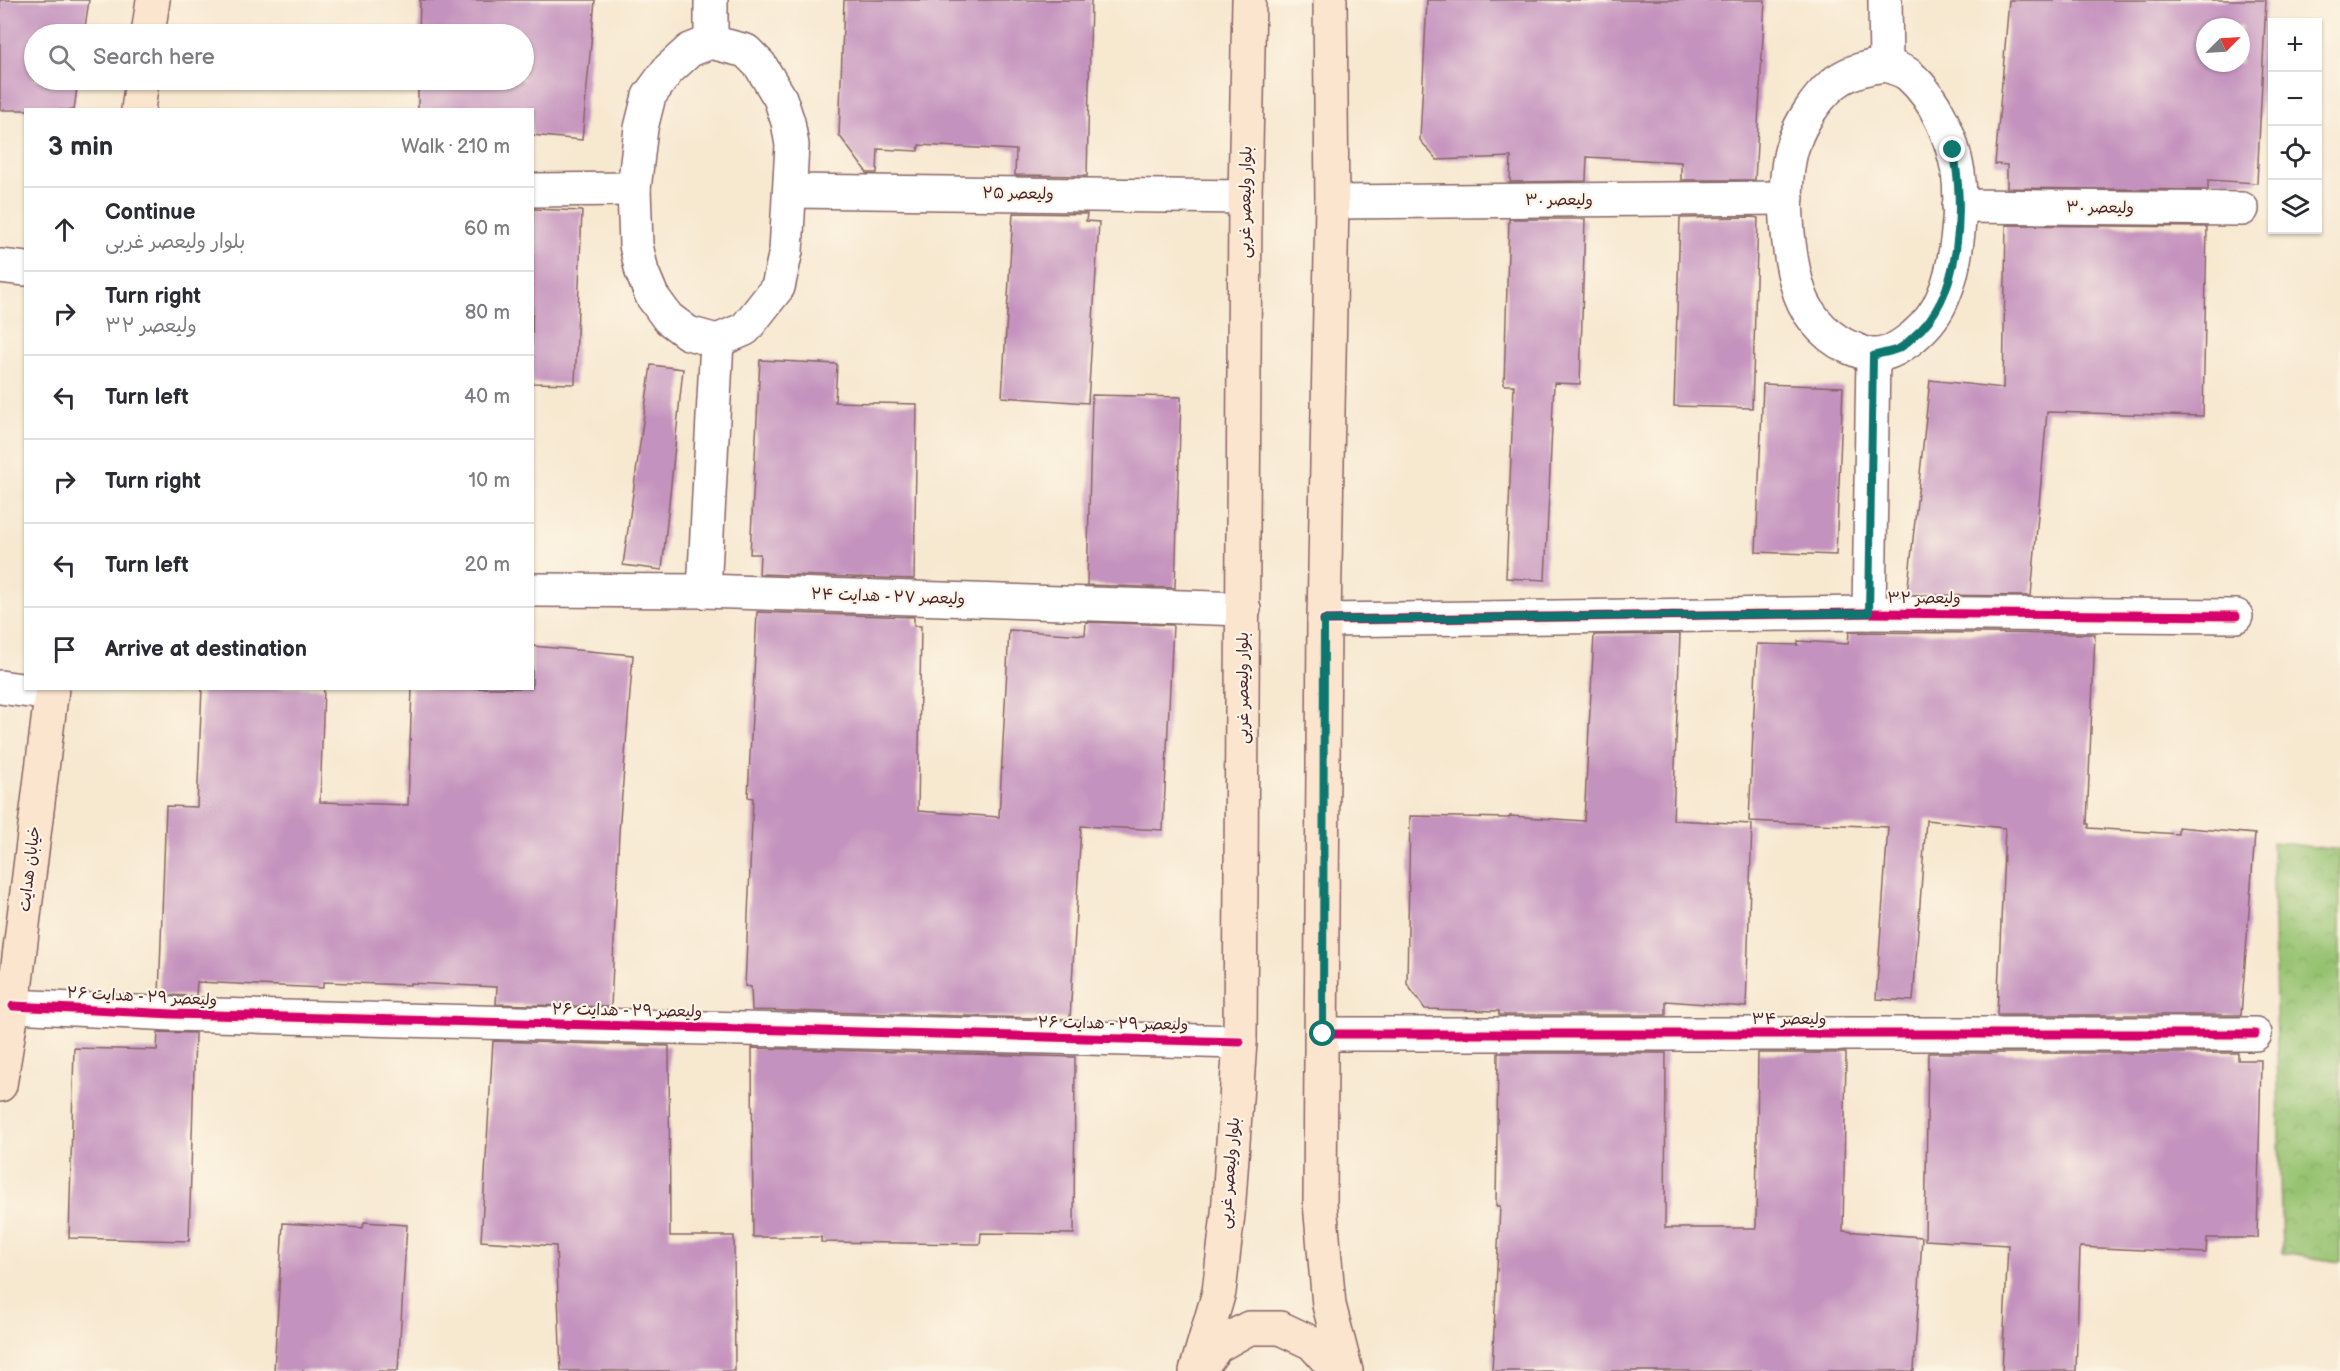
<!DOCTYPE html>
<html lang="en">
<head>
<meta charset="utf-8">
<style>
	body { margin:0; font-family:"Balsamiq Sans","Playpen Sans Arabic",sans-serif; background:#f2f2f3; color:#2b2b33 }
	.controls { position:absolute; right:18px; top:18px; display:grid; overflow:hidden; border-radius:0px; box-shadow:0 2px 4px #0004 }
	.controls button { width:54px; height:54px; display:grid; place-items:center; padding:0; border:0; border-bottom:2px solid #e1e1e2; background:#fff; color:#2b2b33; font:30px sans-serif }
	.compass { position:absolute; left:2196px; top:18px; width:54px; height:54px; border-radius:50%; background:#fff; box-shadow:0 2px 4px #0004; rotate:66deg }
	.stop { position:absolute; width:18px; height:18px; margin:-14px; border:4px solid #0f766e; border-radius:50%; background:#fff }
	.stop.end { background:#0f766e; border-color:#fff; box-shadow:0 2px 6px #0008 }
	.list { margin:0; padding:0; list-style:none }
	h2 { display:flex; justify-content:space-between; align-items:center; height:78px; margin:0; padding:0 24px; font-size:26px }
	h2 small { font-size:20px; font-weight:400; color:#7c7c81 }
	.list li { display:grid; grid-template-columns:39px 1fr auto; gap:18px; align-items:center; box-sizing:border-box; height:84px; padding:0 24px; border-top:2px solid #e1e1e2 }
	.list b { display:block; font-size:22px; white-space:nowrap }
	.list p { margin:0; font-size:20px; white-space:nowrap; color:#7c7c81 }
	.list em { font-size:20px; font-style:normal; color:#7c7c81 }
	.icon { flex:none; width:33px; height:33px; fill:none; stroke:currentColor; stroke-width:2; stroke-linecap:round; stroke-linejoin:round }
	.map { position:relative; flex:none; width:2340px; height:1371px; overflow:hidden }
	.search { position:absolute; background:#fff; box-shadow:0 2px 4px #0004; left:24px; top:24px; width:510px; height:66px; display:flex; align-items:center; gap:15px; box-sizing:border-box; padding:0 21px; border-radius:33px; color:#7c7c81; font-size:22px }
	.panel { position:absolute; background:#fff; box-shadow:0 2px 4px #0004; left:24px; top:108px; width:510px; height:582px; border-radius:0px }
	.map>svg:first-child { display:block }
	.park { fill:url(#park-crowns); stroke:#70704d; stroke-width:1.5 }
	.building { fill:#c492be; fill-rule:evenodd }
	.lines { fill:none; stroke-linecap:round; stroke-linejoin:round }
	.street-casing { stroke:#876565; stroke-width:36 }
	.secondary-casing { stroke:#876565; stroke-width:36 }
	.street { stroke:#fff; stroke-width:33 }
	.secondary { stroke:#fce5cf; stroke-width:33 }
	.cycleway-casing { stroke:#fcf5e5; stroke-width:13 }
	.cycleway { stroke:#d6006c; stroke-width:9 }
	.route { stroke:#0f766e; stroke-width:8 }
	.labels { text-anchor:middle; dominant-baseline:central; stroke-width:4.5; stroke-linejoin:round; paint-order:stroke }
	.street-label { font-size:16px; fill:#4a1f2b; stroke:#fcf5e5 }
</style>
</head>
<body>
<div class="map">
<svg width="2340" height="1371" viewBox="0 0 2340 1371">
	<defs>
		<pattern id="park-crowns" width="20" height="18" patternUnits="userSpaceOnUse" patternTransform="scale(1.5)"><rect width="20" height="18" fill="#95c26f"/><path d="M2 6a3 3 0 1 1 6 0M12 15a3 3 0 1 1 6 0" fill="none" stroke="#82a660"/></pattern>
	</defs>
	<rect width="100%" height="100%" fill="#fcf5e5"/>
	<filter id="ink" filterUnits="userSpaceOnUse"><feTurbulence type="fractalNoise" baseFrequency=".0167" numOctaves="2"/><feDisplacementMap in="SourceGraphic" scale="12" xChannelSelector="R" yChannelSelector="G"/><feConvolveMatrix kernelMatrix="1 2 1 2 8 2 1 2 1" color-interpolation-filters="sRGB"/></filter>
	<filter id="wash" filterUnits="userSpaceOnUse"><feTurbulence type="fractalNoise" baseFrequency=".008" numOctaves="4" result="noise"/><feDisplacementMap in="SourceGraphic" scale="24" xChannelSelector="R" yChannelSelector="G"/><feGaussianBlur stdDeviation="1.35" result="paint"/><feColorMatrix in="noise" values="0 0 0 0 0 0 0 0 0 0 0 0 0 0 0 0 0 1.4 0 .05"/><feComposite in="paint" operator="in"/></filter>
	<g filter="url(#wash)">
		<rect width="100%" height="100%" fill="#f7e8d0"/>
		<path class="park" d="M2272,842l68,8v412l-58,-9z"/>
		<g id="blocks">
			<g class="building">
				<path d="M0,0h89l-5,34h-50v46h44l-4,30h-74z"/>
				<path d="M420,0h175l-13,140 -50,-5v-25h-114v-30h106v-46h-105z"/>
				<path d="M844,0h247l-4,176 -72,-1 1,-25 -97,-5 -1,6 -40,-2 -1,24h-10l-28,-38z"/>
				<path d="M1427,0h338l-10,180h-74v-18l-94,-5 -1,24 -76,1 1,-25 -74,3 -17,-20z"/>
				<path d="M2009,0h257l-9,183 -49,-3v10l-201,-2v-23l-12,-1zM2205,27h36v36h-36z"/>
				<path d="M533,209l49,2 -7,173 -43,-1z"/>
				<path d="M1013,213l74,1 -1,7 13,1 -11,181 -86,-6z"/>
				<path d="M1753,217l5,1 -6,190 -78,-2 6,-188z"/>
				<path d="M1509,219h76l-5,165 -26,-1 -9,197 -39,-2 8,-193h-10z"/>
				<path d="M2006,225l201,2 -4,189 -156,-4 -16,184 -124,-1 23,-215 73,8z"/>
				<path d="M760,360l77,4 -2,38 82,2 -3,175 -155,-5 1,-20h-10z"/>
				<path d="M651,365l32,4 -21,201 -39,-5z"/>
				<path d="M1763,384l80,3 -7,168 -80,-3z"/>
				<path d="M1092,395l89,2 -6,191 -88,-3z"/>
				<path d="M757,612l157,5v9h7l-3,185 81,6 10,-187 76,5 1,-13 87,3 -10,205 -82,-4 -11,193 -318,-9 -1,-23 -6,-1 8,-188 -5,-1z"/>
				<path d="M1849,632l246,2 -8,190h2v4l89,6v-7l77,7 -14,181h-244l8,-187 -79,-8 -13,181 -37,-2 12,-172 -139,-6 8,-177 41,1v-4l50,3z"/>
				<path d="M1680,634l-7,186 79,4 -6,183 -80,-6v14h-167v-4l-74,-2 -18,-25 3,-168 99,2 1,-2 74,5 10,-186z"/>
				<path d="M532,646l101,9 -14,177 -8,175 -115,-3 1,-17 -87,-4v2l-87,-3v6l-126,-6 -1,14 -37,-1 7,-189 31,1 5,-119h122l-4,114 88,3 4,-117h120z"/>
				<path d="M158,1032l37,1 -6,208 -120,-3 5,-190 83,2z"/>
				<path d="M493,1041l176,5 1,190h64l1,135h-174l-5,-125 -75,-5z"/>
				<path d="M752,1048l323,9 -1,177 -93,-1 -1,11 -159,-2v-5h-68z"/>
				<path d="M1498,1053h168l-1,175h91l2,-175h88l-3,178 79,6 -8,134h-422l8,-165h-4z"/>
				<path d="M1928,1053h310v7h23l-4,178h-50l-1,15 -126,-6 -4,124h-74l6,-126 -83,-5z"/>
				<path d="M364,1222l43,3 -9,146h-124l9,-148 80,5z"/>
			</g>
		</g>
	</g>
	<g filter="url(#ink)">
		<use href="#blocks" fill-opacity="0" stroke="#876565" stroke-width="1.5"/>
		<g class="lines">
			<defs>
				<g id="street">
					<path d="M711,0v42"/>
					<path d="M1885,0l1,65"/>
					<path d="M711,42l35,9 14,14 20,33 8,24 4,23 -6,106 -8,36 -33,42 -28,12 -29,-8 -20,-15 -16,-22 -10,-24 -6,-27 -2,-56 7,-61 8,-32 19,-26 22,-20z"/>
					<path d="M1886,65c7,3 18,5 24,11 26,23 42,62 48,96 5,34 -1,94 -15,125 -6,16 -17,29 -30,40 -10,8 -25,19 -40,18 -5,0 -12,-3 -17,-5 -25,-8 -47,-31 -56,-56 -13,-38 -20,-114 -6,-152 7,-20 22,-43 38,-57 15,-13 34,-18 54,-20z"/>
					<path d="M532,190l102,-1"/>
					<path d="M791,191l454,6"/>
					<path d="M1332,202l455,-4"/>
					<path d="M1959,206l283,3"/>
					<path d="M0,266l26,3"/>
					<path d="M532,590l172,1 540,18"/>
					<path d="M704,591l13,-250"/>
					<path d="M1869,613l4,-257"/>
					<path d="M1324,620l545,-7 367,3"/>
					<path d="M0,687l51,7"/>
					<path d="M13,1006l160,8 1067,28"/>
					<path d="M1323,1034h932"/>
				</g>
				<g id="secondary">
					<path d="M1330,0l2,202 -8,418 -4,583 9,102 17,66"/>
					<path d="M148,34l5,-34"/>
					<path d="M138,110l4,-30"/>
					<path d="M0,1085l13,-79 39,-318"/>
					<path d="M1196,1371l23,-79 9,-78 12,-172 5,-845 4,-197"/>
					<path d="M1198,1371l19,-25 32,-18h31l32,15 25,28"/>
				</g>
			</defs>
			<use href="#street" class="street-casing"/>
			<use href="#secondary" class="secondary-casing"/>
			<use href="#street" class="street"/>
			<use href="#secondary" class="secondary"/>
			<defs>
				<g id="cycleway">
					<path d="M1324,620l545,-7 367,3"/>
					<path d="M13,1006l160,8 1067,28"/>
					<path d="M1323,1034h932"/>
				</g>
			</defs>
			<use href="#cycleway" class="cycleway-casing"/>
			<use href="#cycleway" class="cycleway"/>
		</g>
	</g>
	<g class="lines" filter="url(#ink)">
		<path class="route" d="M1323,1034l1,-414 545,-7 4,-257c8,-3 19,-4 27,-8 5,-3 10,-8 14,-12 48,-39 51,-130 39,-186"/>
	</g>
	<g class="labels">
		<g class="street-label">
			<text transform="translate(1018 194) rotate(1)">ولیعصر ۲۵</text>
			<text x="1559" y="200">ولیعصر ۳۰</text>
			<text transform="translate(1246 202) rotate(-89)">بلوار ولیعصر غربی</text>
			<text transform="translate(2100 208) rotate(1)">ولیعصر ۳۰</text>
			<text transform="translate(888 597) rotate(2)">ولیعصر ۲۷ - هدایت ۲۴</text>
			<text x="1924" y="598">ولیعصر ۳۲</text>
			<text transform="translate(1243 688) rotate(-90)">بلوار ولیعصر غربی</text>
			<text transform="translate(30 869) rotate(-83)">خیابان هدایت</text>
			<text transform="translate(142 997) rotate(3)">ولیعصر ۲۹ - هدایت ۲۶</text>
			<text transform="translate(627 1011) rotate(1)">ولیعصر ۲۹ - هدایت ۲۶</text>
			<text x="1789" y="1019">ولیعصر ۳۴</text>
			<text transform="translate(1113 1024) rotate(1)">ولیعصر ۲۹ - هدایت ۲۶</text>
			<text transform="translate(1230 1173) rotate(-85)">بلوار ولیعصر غربی</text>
		</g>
	</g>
</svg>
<div class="controls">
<button>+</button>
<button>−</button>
<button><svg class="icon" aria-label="locate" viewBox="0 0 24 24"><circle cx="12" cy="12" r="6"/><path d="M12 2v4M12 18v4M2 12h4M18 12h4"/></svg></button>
<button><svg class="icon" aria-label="layers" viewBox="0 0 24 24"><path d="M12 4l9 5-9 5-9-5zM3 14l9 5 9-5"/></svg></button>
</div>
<svg class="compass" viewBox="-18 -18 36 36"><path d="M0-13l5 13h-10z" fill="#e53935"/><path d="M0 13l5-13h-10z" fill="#7c7c81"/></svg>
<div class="stop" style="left:1323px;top:1034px"></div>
<div class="stop end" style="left:1953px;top:150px"></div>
<div class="search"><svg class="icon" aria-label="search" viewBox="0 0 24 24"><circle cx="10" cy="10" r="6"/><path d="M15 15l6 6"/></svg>Search here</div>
<section class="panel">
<h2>3 min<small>Walk · 210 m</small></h2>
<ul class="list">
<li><svg class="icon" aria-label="ahead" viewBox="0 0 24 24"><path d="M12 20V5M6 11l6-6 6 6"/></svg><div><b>Continue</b><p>بلوار ولیعصر غربی</p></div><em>60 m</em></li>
<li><svg class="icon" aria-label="right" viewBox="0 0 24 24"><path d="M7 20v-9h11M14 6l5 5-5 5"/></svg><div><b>Turn right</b><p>ولیعصر ۳۲</p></div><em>80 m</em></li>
<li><svg class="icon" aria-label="left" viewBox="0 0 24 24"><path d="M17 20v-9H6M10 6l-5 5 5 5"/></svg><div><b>Turn left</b></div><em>40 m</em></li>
<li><svg class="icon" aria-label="right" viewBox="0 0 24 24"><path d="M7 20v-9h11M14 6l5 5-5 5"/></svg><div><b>Turn right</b></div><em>10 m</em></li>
<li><svg class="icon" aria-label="left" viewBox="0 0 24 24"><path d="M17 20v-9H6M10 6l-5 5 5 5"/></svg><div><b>Turn left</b></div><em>20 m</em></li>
<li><svg class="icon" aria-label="arrive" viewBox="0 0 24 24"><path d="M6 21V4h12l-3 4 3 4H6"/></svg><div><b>Arrive at destination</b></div></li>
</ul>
</section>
</div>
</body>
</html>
